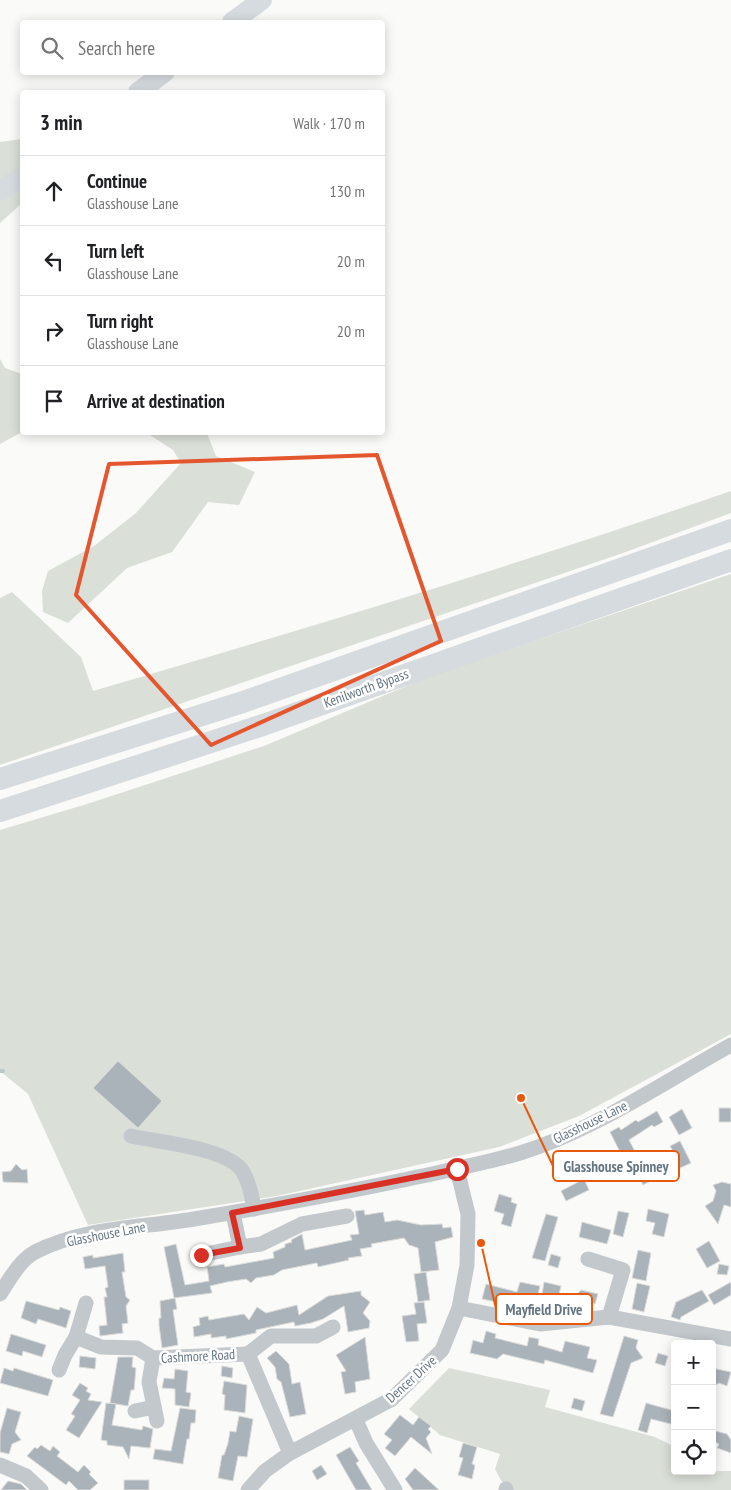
<!DOCTYPE html>
<html lang="en">
<head>
<meta charset="utf-8">
<style>
	body { margin:0; font-family:"PT Sans Narrow",sans-serif; background:#f2f2f2; color:#202124 }
	.controls { position:absolute; right:15px; bottom:15px; display:grid; overflow:hidden; border-radius:5px; box-shadow:0 2px 12px #0003 }
	.controls button { width:45px; height:45px; display:grid; place-items:center; padding:0; border:0; border-bottom:1px solid #e0e0e0; background:#fff; color:#202124; font:25px sans-serif }
	.stop { position:absolute; width:15px; height:15px; margin:-11px; border:4px solid #d93025; border-radius:50%; background:#fff }
	.stop.end { background:#d93025; border-color:#fff; box-shadow:0 1px 5px #0008 }
	.list { margin:0; padding:0; list-style:none }
	h2 { display:flex; justify-content:space-between; align-items:center; height:65px; margin:0; padding:0 20px; font-size:21px }
	h2 small { font-size:16px; font-weight:400; color:#757577 }
	.list li { display:grid; grid-template-columns:32px 1fr auto; gap:15px; align-items:center; box-sizing:border-box; height:70px; padding:0 20px; border-top:1px solid #e0e0e0 }
	.list b { display:block; font-size:19px; white-space:nowrap }
	.list p { margin:0; font-size:16px; white-space:nowrap; color:#757577 }
	.list em { font-size:16px; font-style:normal; color:#757577 }
	.icon { flex:none; width:28px; height:28px; fill:none; stroke:currentColor; stroke-width:2; stroke-linecap:round; stroke-linejoin:round }
	.map { position:relative; flex:none; width:731px; height:1490px; overflow:hidden }
	.search { position:absolute; background:#fff; box-shadow:0 2px 12px #0003; left:20px; top:20px; width:365px; height:55px; display:flex; align-items:center; gap:12px; box-sizing:border-box; padding:0 18px; border-radius:5px; color:#757577; font-size:19px }
	.panel { position:absolute; background:#fff; box-shadow:0 2px 12px #0003; left:20px; top:90px; width:365px; height:345px; border-radius:5px }
	.map>svg:first-child { display:block }
	.green { fill:#dadfd7 }
	.lines { fill:none; stroke-linecap:round; stroke-linejoin:round }
	.stream { stroke:#bbc7cb; stroke-width:4 }
	.building { fill:#aab3b9; stroke:#dcdcda }
	.minor { stroke:#c3c8cc; stroke-width:15 }
	.major { stroke:#d6dbdf; stroke-width:20 }
	.highway { stroke:#d6dbdf; stroke-width:22 }
	.route { stroke:#d93025; stroke-width:6 }
	.marked { fill:none; stroke:#e4572e; stroke-width:4; stroke-linejoin:round }
	.labels { text-anchor:middle; dominant-baseline:central; stroke-width:5; stroke-linejoin:round; paint-order:stroke }
	.street-label { font-size:14px; fill:#657683; stroke:#fff }
	.leader { fill:none; stroke:#e8590c; stroke-width:2 }
	.callout-dot { fill:#e8590c; stroke:#fff; stroke-width:2 }
	.callout { fill:#fff; stroke:#e8590c; stroke-width:2 }
	.callout-label { font-size:15px; text-anchor:middle; font-weight:bold; fill:#657683 }
</style>
</head>
<body>
<div class="map">
<svg width="731" height="1490" viewBox="0 0 731 1490">
	<rect width="100%" height="100%" fill="#fafaf8"/>
	<g class="green">
		<path d="M22,139v64l-22,20v-81z"/>
		<path d="M0,359l5,9 17,6v58l-22,12z"/>
		<path d="M147,433h60l9,23 39,16 -16,33 -31,-3 -36,50 -45,16 -59,55 -25,-11 -1,-21 6,-20 46,-25 42,-33 45,-50 -8,-13z"/>
		<path d="M731,491v22l-108,40 -623,212v-167l12,-6 69,65 12,34c214,-63 428,-127 638,-200z"/>
		<path d="M731,574v460l-152,82 -80,31 -222,49 -189,29 -60,-131 -28,-23v-241l87,-26 177,-58 164,-69z"/>
		<path d="M449,1368l101,22 -5,17 110,30 20,10v24h56v19h-225l-11,-21 5,-15 -60,-19 -31,-26z"/>
	</g>
	<g class="lines">
		<path class="stream" d="M0,1071h3"/>
	</g>
	<g class="building">
		<path d="M118,1061l44,40 -24,27 -45,-40z"/>
		<rect x="719" y="1108" width="12" height="14"/>
		<path d="M682,1109l10,19 -13,7 -10,-18z"/>
		<path d="M657,1111l6,11 -9,5 -2,-2 -23,15 11,21 4,-2 5,10 26,-14 -5,-9 10,-5 11,22 -11,5 -4,9 -9,-5 -24,13 -13,-26 -5,3 -15,-30 9,-5 2,3 15,-10 2,2z"/>
		<path d="M16,1164l6,6 5,-1 1,14 -25,-1 -1,-10 9,-1z"/>
		<path d="M584,1179l5,11 -23,11 -5,-10z"/>
		<path d="M722,1182l9,2v23l-7,-2 -6,19 -13,-18 8,-5 3,-10 -3,-6z"/>
		<path d="M499,1194l13,4 -1,4 6,2 -6,23 -10,-3 3,-10 -10,-3z"/>
		<path d="M648,1209l21,5 -5,23 -12,-3 3,-11 -9,-2z"/>
		<path d="M364,1210l1,5 18,-3 2,10 12,-2 24,5 21,-1 1,4 8,-1 2,10 -18,5 4,28 -18,2 -3,-24 -9,-3 -5,-7 -33,6 1,3 -12,2 2,7 -14,2 1,2 -31,7 -1,-4 -35,7 -8,5 -18,3 -5,5 -5,-4 -19,3 -17,4 2,7 -38,5 -10,-51 12,-3 9,41 24,-4 -2,-14 17,-3 1,3 49,-9 -1,-6 12,-5v-3l7,-2 -1,-2 11,-6 3,16 47,-10 -2,-5 9,-1 -4,-23z"/>
		<path d="M618,1211l11,2 -6,24 -10,-3z"/>
		<path d="M546,1214l12,3 -13,44 -13,-3z"/>
		<path d="M582,1222l29,8 -4,14 -28,-7z"/>
		<path d="M709,1241l11,20 -13,7 -11,-19z"/>
		<path d="M638,1250l13,3 -5,28 -14,-3z"/>
		<path d="M123,1253l2,19h-3l4,25 4,3 -4,6 2,17 -6,1 1,9 -23,3 -1,-10 8,-1 -3,-28h3l-2,-9 3,-1 -3,-21 -20,3 -2,-12 10,-2v3z"/>
		<path d="M551,1254l10,3 -3,11 -10,-3z"/>
		<path d="M719,1264l10,2 -2,9 -10,-1z"/>
		<path d="M426,1272l4,28 -12,2 -4,-28z"/>
		<path d="M520,1282l20,4 -3,12 -10,-2 -3,12 -42,-9 4,-15 31,8z"/>
		<path d="M544,1282l17,4 -3,13 -16,-4z"/>
		<path d="M731,1282v13l-17,10 -6,-10z"/>
		<path d="M637,1283l13,3 -6,26 -12,-3z"/>
		<path d="M581,1290l17,4 -3,10 -23,-5z"/>
		<path d="M702,1290l7,11 -28,16 -1,3 -9,-3 5,-15z"/>
		<path d="M361,1291v4l9,7 -7,11 7,8 -1,7 -21,4 -4,-26 -21,13 -12,4 -16,3 -1,-4 -24,5 -14,3v3l-30,6v-3l-15,2v-4l-17,3 -1,-10 7,-2 -1,-7 9,-2 1,4 35,-6 5,6 8,-13 9,6 31,-8 2,10 29,-19z"/>
		<path d="M175,1298l2,11 -4,1 5,35 -16,3 -3,-23v-7h2l-1,-17z"/>
		<path d="M26,1301l33,9 1,-3 11,4 -5,17 -28,-9 -2,5 -15,-6z"/>
		<path d="M424,1302l3,21 -10,1 2,17 -13,1 -4,-26 14,-2 -2,-11z"/>
		<path d="M486,1331l10,3 -1,4 32,8 2,-9 10,2 -1,6 24,7 3,-11 25,6 -3,11 10,2 -4,13 -48,-13 -1,4 -41,-10 -6,5 -27,-6 3,-13 10,3z"/>
		<path d="M11,1334l35,11 -4,12 -19,-6 -1,5 -16,-5z"/>
		<path d="M624,1336l14,4 -2,8 7,10 -12,5 -18,54 -13,-3z"/>
		<path d="M365,1337l5,42 -15,3 1,10 -11,2 -4,-22 5,-1 -10,-16z"/>
		<path d="M276,1351l13,13 3,20 8,-2 6,32 -16,3 -9,-35 -4,-3 -2,-12 -8,-9z"/>
		<path d="M658,1353l10,3 -3,10 -10,-3z"/>
		<path d="M80,1356l16,2 -1,11 -16,-2z"/>
		<path d="M118,1357h15l-1,10 4,1 -2,22h-3l-3,16 -18,-3z"/>
		<path d="M222,1366l11,2 -1,10 -11,-2z"/>
		<path d="M4,1368l9,3 1,-3 39,12 -5,16 -48,-13z"/>
		<path d="M712,1368l19,4 -4,14 -8,-3 -7,4z"/>
		<path d="M175,1369l13,2 -2,21 5,1 -2,14 -14,-2v-16l-13,-1 2,-10 10,1z"/>
		<path d="M224,1381l23,4 -2,28 -21,-3 1,-15 -3,-1z"/>
		<path d="M80,1383l8,5 -2,3 5,3 -3,6 14,2 -23,36 -13,-8 9,-14 -4,-2 9,-14 -8,-5z"/>
		<path d="M574,1398l11,3 -3,10 -11,-3z"/>
		<path d="M106,1403l10,1 -4,21 30,5 1,-4 10,3 -3,19 -19,-2 -2,13 -6,-12 -16,-2v-4l-6,-1z"/>
		<path d="M646,1403l29,8v14l-24,-6 -4,14 -9,-3z"/>
		<path d="M7,1408l14,4 -6,20 6,8 -9,4 -3,10 -9,-2v-19z"/>
		<path d="M180,1408l16,2 -1,13h-4l-2,16h-2l-4,25 -30,-5 2,-10 16,2z"/>
		<path d="M400,1415l13,10 6,-8 12,9 -3,3 3,3 -5,6 6,16 -21,-17 -16,19 -10,-8 7,-8 -8,-6z"/>
		<path d="M239,1416l14,3 -6,38 -9,-1 -5,25 -15,-3 4,-23h2l4,-12 2,-12 6,1z"/>
		<path d="M712,1430l15,4 4,6v13l-14,-5 2,-4 -7,-3z"/>
		<path d="M463,1443l14,4 -5,17 3,1 -3,14 -14,-4 5,-17 -4,-1z"/>
		<path d="M41,1445l9,6 3,-5 7,6 -3,4 21,16 6,-7 7,7 -2,2 9,9 -8,7h-12l-9,-9 -3,4 -39,-29 8,-9 2,2z"/>
		<path d="M350,1447l9,14 -3,2 16,27h-16l-20,-35z"/>
		<path d="M321,1465l6,9 -10,6 -5,-9z"/>
		<path d="M415,1468l24,22h-26l-8,-11z"/>
		<rect x="124" y="1480" width="25" height="10"/>
		<path d="M8,1481l13,3 6,6h-26z"/>
	</g>
	<g class="lines">
		<g class="minor">
			<path d="M131,1136c27,6 93,12 110,33 8,11 11,27 13,40"/>
			<path d="M233,1213l7,34 21,-3 41,-20 45,-8"/>
			<path d="M201,1255l39,-8"/>
			<path d="M588,1259l35,11 -14,47"/>
			<path d="M0,1294c10,-15 19,-33 35,-42 48,-25 107,-24 159,-33 71,-12 143,-25 214,-40 37,-8 75,-15 112,-26 73,-22 144,-71 211,-108"/>
			<path d="M86,1303l-10,34 25,10 36,1 16,10 95,-4 42,99"/>
			<path d="M459,1308l81,16 69,-7 122,22"/>
			<path d="M248,1354l23,-18h45l17,-9"/>
			<path d="M153,1358l-4,24 8,39"/>
			<path d="M59,1370l6,-15 11,-18"/>
			<path d="M135,1411l19,-4"/>
			<path d="M356,1420l10,23 29,47"/>
			<path d="M0,1465l26,11 15,14"/>
			<path d="M506,1489v1"/>
			<path d="M248,1490l17,-19 25,-18 102,-54 50,-49 17,-42 8,-43 1,-51 -11,-45"/>
		</g>
		<g class="major">
			<path d="M232,22l30,-22"/>
			<path d="M138,92l27,-20"/>
			<path d="M0,191l22,-15"/>
		</g>
		<g class="highway">
			<path d="M0,779l243,-77 488,-172"/>
			<path d="M0,811l263,-86 468,-165"/>
		</g>
	</g>
	<g class="lines">
		<path class="route" d="M201,1255l39,-7 -8,-35 225,-44"/>
	</g>
	<path class="marked" d="M377,455l64,186 -230,104 -135,-150 33,-131z"/>
	<g class="labels">
		<g class="street-label">
			<text transform="translate(366 688) rotate(-20)">Kenilworth Bypass</text>
			<text transform="translate(590 1122) rotate(-26)">Glasshouse Lane</text>
			<text transform="translate(106 1234) rotate(-11)">Glasshouse Lane</text>
			<text transform="translate(198 1356) rotate(-3)">Cashmore Road</text>
			<text transform="translate(411 1379) rotate(-42)">Dencer Drive</text>
		</g>
	</g>
	<path class="leader" d="M521 1098L553 1166M481 1243L496 1309"/>
	<g class="callout-dot">
		<circle cx="521" cy="1098" r="5"/>
		<circle cx="481" cy="1243" r="5"/>
	</g>
	<g class="callout">
		<rect x="553" y="1151" width="126" height="30" rx="5"/>
		<rect x="496" y="1294" width="96" height="30" rx="5"/>
	</g>
	<g class="callout-label">
		<text x="616" y="1172">Glasshouse Spinney</text>
		<text x="544" y="1315">Mayfield Drive</text>
	</g>
</svg>
<div class="controls">
<button>+</button>
<button>−</button>
<button><svg class="icon" aria-label="locate" viewBox="0 0 24 24"><circle cx="12" cy="12" r="6"/><path d="M12 2v4M12 18v4M2 12h4M18 12h4"/></svg></button>
</div>
<div class="stop" style="left:457px;top:1169px"></div>
<div class="stop end" style="left:201px;top:1255px"></div>
<div class="search"><svg class="icon" aria-label="search" viewBox="0 0 24 24"><circle cx="10" cy="10" r="6"/><path d="M15 15l6 6"/></svg>Search here</div>
<section class="panel">
<h2>3 min<small>Walk · 170 m</small></h2>
<ul class="list">
<li><svg class="icon" aria-label="ahead" viewBox="0 0 24 24"><path d="M12 20V5M6 11l6-6 6 6"/></svg><div><b>Continue</b><p>Glasshouse Lane</p></div><em>130 m</em></li>
<li><svg class="icon" aria-label="left" viewBox="0 0 24 24"><path d="M17 20v-9H6M10 6l-5 5 5 5"/></svg><div><b>Turn left</b><p>Glasshouse Lane</p></div><em>20 m</em></li>
<li><svg class="icon" aria-label="right" viewBox="0 0 24 24"><path d="M7 20v-9h11M14 6l5 5-5 5"/></svg><div><b>Turn right</b><p>Glasshouse Lane</p></div><em>20 m</em></li>
<li><svg class="icon" aria-label="arrive" viewBox="0 0 24 24"><path d="M6 21V4h12l-3 4 3 4H6"/></svg><div><b>Arrive at destination</b></div></li>
</ul>
</section>
</div>
</body>
</html>
